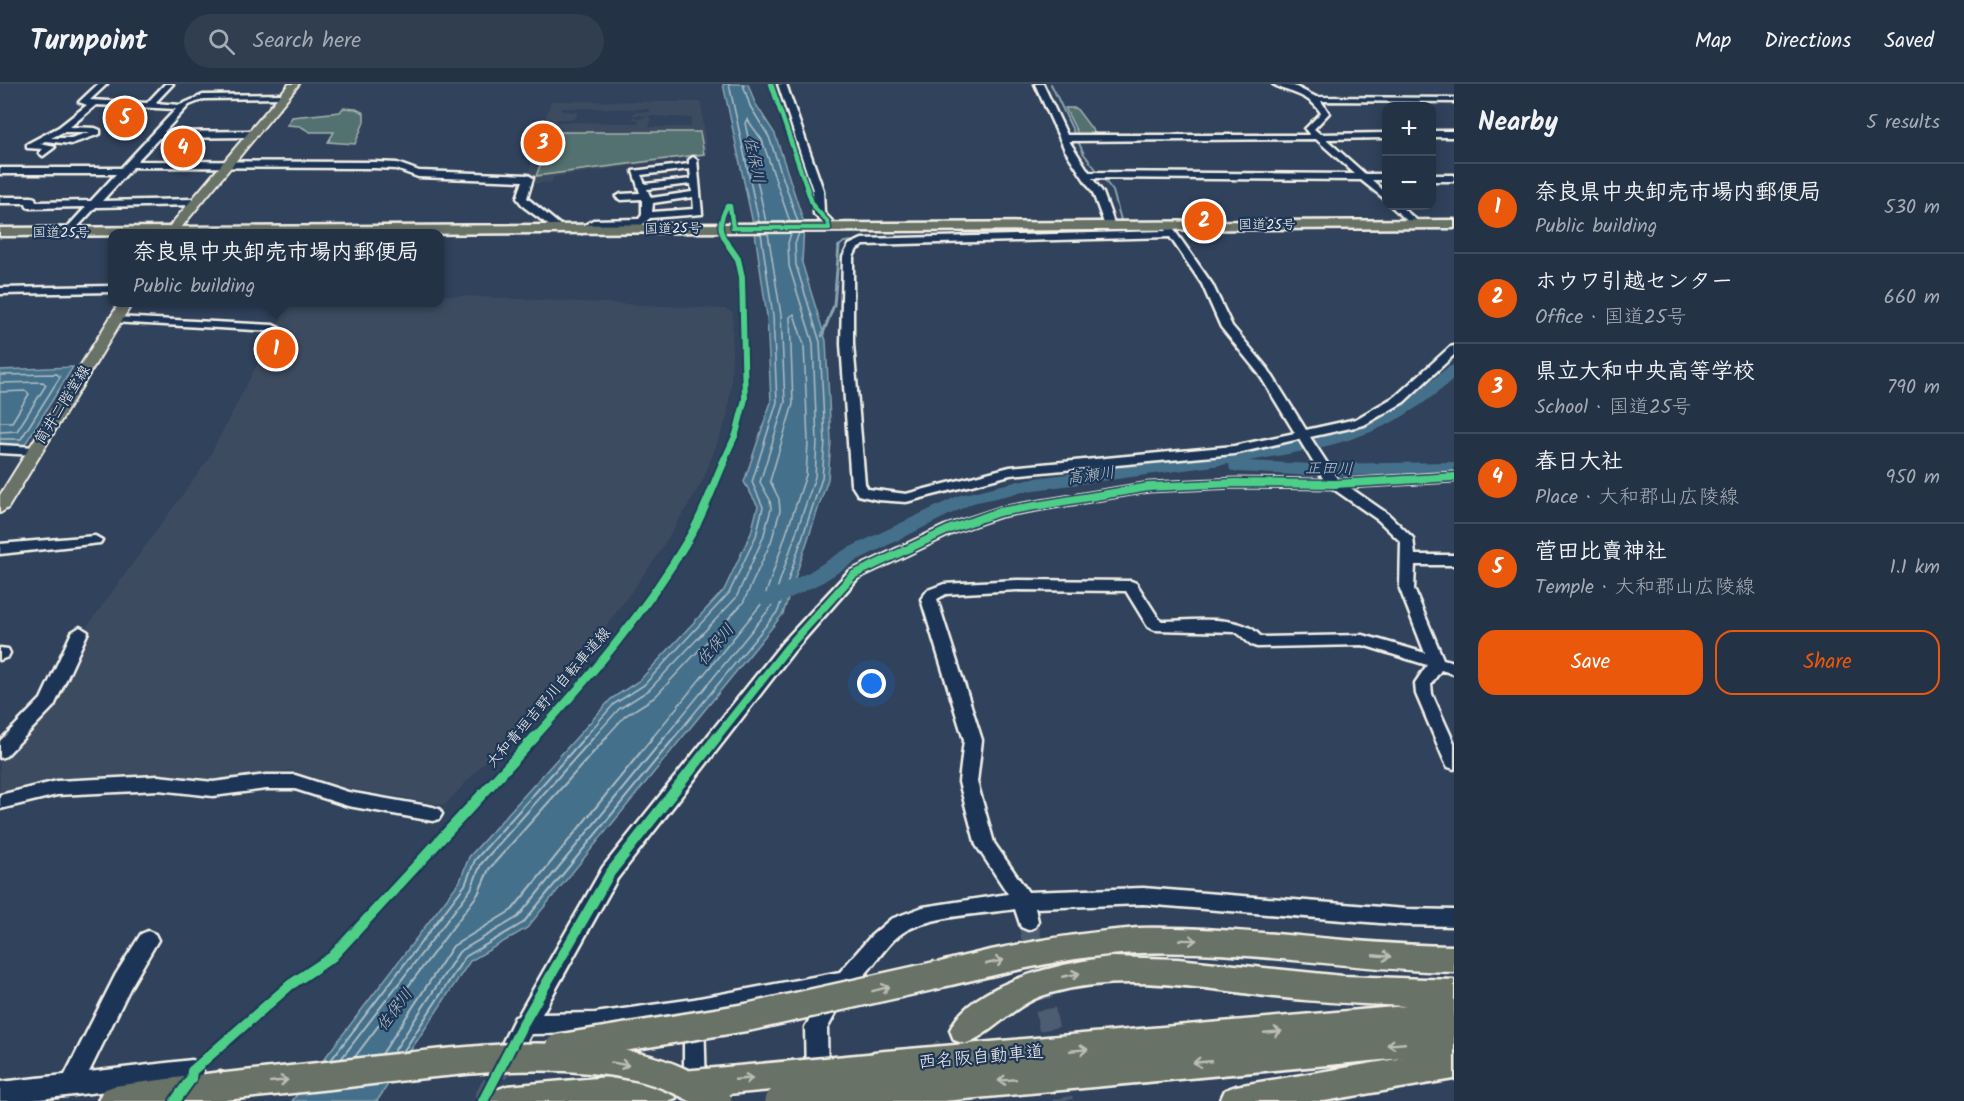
<!DOCTYPE html>
<html lang="en">
<head>
<meta charset="utf-8">
<style>
	body { margin:0; font-family:Kalam,"Klee One",sans-serif; background:#303e50; color:#f1f3f6 }
	.controls { position:absolute; right:18px; top:18px; display:grid; overflow:hidden; border-radius:12px; box-shadow:0 3px 15px #0003 }
	.controls button { width:54px; height:54px; display:grid; place-items:center; padding:0; border:0; border-bottom:2px solid #414d5e; background:#243245; color:#f1f3f6; font:30px sans-serif }
	.you { position:absolute; left:872px; top:600px; width:21px; height:21px; margin:-15px; border:4px solid #fff; border-radius:50%; background:#1a73e8; box-shadow:0 0 0 9px #1a73e833 }
	.badge { display:grid; place-items:center; width:39px; height:39px; border-radius:50%; background:#ea580c; color:#fff; font-size:20px; font-weight:700 }
	.pin { position:absolute; translate:-50% -50%; border:3px solid #fff; box-shadow:0 2px 6px #0006 }
	.popup { position:absolute; left:108px; top:145px; width:336px; height:78px; box-sizing:border-box; display:grid; place-content:center; border-radius:12px; background:#243245; filter:drop-shadow(0 2px 4px #0005); font-size:20px; white-space:nowrap; color:#a3aab3 }
	.popup b { font-size:22px; color:#f1f3f6 }
	.popup::after { content:''; position:absolute; left:50%; top:100%; margin-left:-12px; border:12px solid transparent; border-top-color:#243245 }
	.list { margin:0; padding:0; list-style:none }
	h2 { display:flex; justify-content:space-between; align-items:center; height:78px; margin:0; padding:0 24px; font-size:26px }
	h2 small { font-size:20px; font-weight:400; color:#a3aab3 }
	.list li { display:grid; grid-template-columns:39px 1fr auto; gap:18px; align-items:center; box-sizing:border-box; height:90px; padding:0 24px; border-top:2px solid #414d5e }
	.list b { display:block; font-size:22px; white-space:nowrap }
	.list p { margin:0; font-size:20px; white-space:nowrap; color:#a3aab3 }
	.list em { font-size:20px; font-style:normal; color:#a3aab3 }
	.actions { display:flex; gap:12px; padding:18px 24px }
	.actions a { flex:1; padding:14px 0; border:2px solid #ea580c; border-radius:18px; text-align:center; font-size:21px; color:#ea580c }
	.actions .main { background:#ea580c; color:#fff }
	.icon { flex:none; width:33px; height:33px; fill:none; stroke:currentColor; stroke-width:2; stroke-linecap:round; stroke-linejoin:round }
	.map { position:relative; flex:none; width:1454px; height:1017px; overflow:hidden }
	header { display:flex; align-items:center; gap:36px; box-sizing:border-box; height:84px; padding:0 30px; background:#243245; border-bottom:2px solid #414d5e }
	header strong { font-size:28px }
	nav { display:flex; gap:33px; margin-inline-start:auto; font-size:21px }
	.search { width:420px; height:54px; background:#303e50; display:flex; align-items:center; gap:15px; box-sizing:border-box; padding:0 21px; border-radius:33px; color:#a3aab3; font-size:22px }
	main { display:flex }
	aside { flex:1; background:#243245 }
	.map>svg:first-child { display:block }
	.built { fill:#3d4c60; fill-rule:evenodd }
	.green { fill:#537170; stroke:#a4b1ac; stroke-width:1.5 }
	.water { fill:#45708b; stroke:#8ba4b0; stroke-width:1.5 }
	.lines { fill:none; stroke-linecap:round; stroke-linejoin:round }
	.shore-far1 { stroke:#aebdc3; stroke-width:1.5 }
	.shore { stroke:#aebdc3; stroke-width:2 }
	.stream-far1 { stroke:#8ba4b0; stroke-width:2 }
	.stream { stroke:#8ba4b0; stroke-width:3 }
	.river { fill:#45708b; fill-rule:evenodd }
	.minor-tunnel { stroke:#4d5c71; stroke-width:20; stroke-dasharray:20 10; stroke-linecap:butt }
	.highway-tunnel { stroke:#4d5c71; stroke-width:27; stroke-dasharray:27 14; stroke-linecap:butt }
	.minor-casing { stroke:#f4f1e8; stroke-width:5 }
	.major-casing { stroke:#f4f1e8; stroke-width:4 }
	.highway-casing { stroke:#f4f1e8; stroke-width:5 }
	.minor { fill:#1d3557; fill-rule:evenodd }
	.major { fill:#697266; fill-rule:evenodd }
	.highway { fill:#697266; fill-rule:evenodd }
	.highway-bridge-casing { stroke:#f4f1e8; stroke-width:32; stroke-linecap:butt }
	.highway-bridge { stroke:#697266; stroke-width:27 }
	.cycleway-far3-casing { stroke:#1d3557; stroke-width:7 }
	.cycleway-far2-casing { stroke:#1d3557; stroke-width:9 }
	.cycleway-far1-casing { stroke:#1d3557; stroke-width:11 }
	.cycleway-casing { stroke:#1d3557; stroke-width:14 }
	.cycleway-far3 { stroke:#4dcf88; stroke-width:4.5 }
	.cycleway-far2 { stroke:#4dcf88; stroke-width:6 }
	.cycleway-far1 { stroke:#4dcf88; stroke-width:8 }
	.cycleway { stroke:#4dcf88; stroke-width:10 }
	.oneway { stroke:#bcbeb4 }
	.labels { text-anchor:middle; dominant-baseline:central; stroke-width:4.5; stroke-linejoin:round; paint-order:stroke }
	.far-street-label { font-size:14px; fill:#f4f1e8; stroke:#1d3557 }
	.street-label { font-size:15px; fill:#f4f1e8; stroke:#1d3557 }
	.water-label { font-size:16px; font-style:italic; fill:#b7c4c7; stroke:#1d3557 }
	.near-street-label { font-size:18px; fill:#f4f1e8; stroke:#1d3557 }
</style>
</head>
<body>
<header>
<strong>Turnpoint</strong>
<div class="search"><svg class="icon" aria-label="search" viewBox="0 0 24 24"><circle cx="10" cy="10" r="6"/><path d="M15 15l6 6"/></svg>Search here</div>
<nav><a>Map</a><a>Directions</a><a>Saved</a></nav>
</header>
<main>
<div class="map">
<svg width="1454" height="1017" viewBox="0 0 1454 1017">
	<rect width="100%" height="100%" fill="#30425c"/>
	<filter id="ink" filterUnits="userSpaceOnUse"><feTurbulence type="fractalNoise" baseFrequency=".0167" numOctaves="2"/><feDisplacementMap in="SourceGraphic" scale="12" xChannelSelector="R" yChannelSelector="G"/><feConvolveMatrix kernelMatrix="1 2 1 2 8 2 1 2 1" color-interpolation-filters="sRGB"/></filter>
	<g filter="url(#ink)">
		<g class="built">
			<path d="M551,17l150,1 6,53 -153,22 -2,5 -20,2 3,-9h-7zM562,24l89,1 -1,3h-16l-1,3 59,3 -2,9h-41l2,-8 -3,-3 -8,3 -7,-3 -1,3 8,1 -1,3 -82,-1v-3h18l3,-7 -17,-1zM700,48l3,22 -166,22z"/>
			<path d="M440,211l285,14 8,4 -2,72 -4,33 -25,64 -47,77 -64,88 -146,158 -99,-17 -55,-18 -93,12 -24,-6 -87,1 -34,3 -41,13 -12,-1v-30l66,-82 20,-52 121,-167 82,-158 151,-1z"/>
		</g>
		<g class="green">
			<path d="M343,24l13,1 8,4v9l-9,22 -27,-2 6,-10h-24l-10,-6 -13,-1 5,-8 48,-5z"/>
			<path d="M1065,24h11l21,28h-18z"/>
			<path d="M553,48h147l4,22 -168,22z"/>
		</g>
		<g class="water">
			<path d="M723,0h25l7,19 20,31 29,89 -2,40 24,78 5,100 -3,38 -45,135 -256,314 -57,33 -93,140h-85l168,-220 9,-24 142,-158 29,-19 84,-90 27,-57 7,-27 -14,-24 27,-80 -4,-86 -12,-83z"/>
			<path d="M73,283l-49,79 -24,-1v-75z"/>
		</g>
		<g class="lines">
			<g class="shore-far1">
				<path d="M729,0l30,138"/>
				<path d="M743,0l7,22 19,31 29,85"/>
				<path d="M766,138l-21,-99 2,-4 15,21 28,82"/>
				<path d="M0,291l57,-1 3,3 -39,62h-21"/>
				<path d="M0,299l43,-1 3,3 -29,46 -17,1"/>
				<path d="M0,308l26,-1 3,3 -17,28h-12"/>
				<path d="M584,654l30,-34 30,-19 85,-92 27,-57 7,-29 -11,-25 25,-80 -4,-86 -12,-83"/>
				<path d="M593,654l26,-29 30,-19 87,-92 27,-60 8,-29 -1,-9 -10,-18 25,-80 -4,-87 -13,-82"/>
				<path d="M605,654l20,-22 30,-19 88,-94 28,-61 9,-31 -1,-12 -9,-18 23,-77 -3,-87 4,-3 10,31 4,97 -2,33 -43,127 -111,136"/>
				<path d="M664,654l107,-131 44,-130 2,-35 -4,-99 -24,-77 -1,-23 3,-10"/>
				<path d="M674,654l104,-127 44,-133 3,-36 -5,-100 -24,-77 -1,-21 4,-11"/>
			</g>
			<g class="shore">
				<path d="M403,968l62,-95 58,-34 152,-186"/>
				<path d="M393,969l66,-101 59,-35 147,-180"/>
				<path d="M382,970l71,-108 59,-36 141,-173"/>
				<path d="M354,974l124,-164 11,-25 118,-132"/>
				<path d="M341,975l130,-170 10,-25 113,-127"/>
				<path d="M331,976l134,-175 10,-25 110,-123"/>
			</g>
			<g class="stream-far1">
				<path d="M944,154l21,-4 159,-3 -11,-40 -29,-37 -33,-70"/>
				<path d="M838,163l6,-5 18,-2"/>
			</g>
			<path class="stream" d="M822,252l12,-31 5,-59"/>
			<path class="river" d="M1454,281v14c-69,60 -119,67 -206,82l66,3 140,-2v12l-140,2 -77,-4 -7,-2 -1,-6 -202,27 -54,12 -115,57 -35,22 -47,23h-14l-4,-5 4,-5 47,-23 35,-22 116,-55 67,-16 176,-22 112,-18 35,-10 41,-19 22,-14 35,-29z"/>
			<g class="minor-tunnel">
				<path d="M1028,837l35,180"/>
				<path d="M483,1017l19,-36"/>
			</g>
			<path class="highway-tunnel" d="M903,1017l15,-21 47,-50"/>
			<defs>
				<g id="minor">
					<path d="M98,0h9l-17,16 57,3 18,-19h8l-18,19 25,2 23,-10 81,-1 4,2 -4,2 -80,1 -15,6 -25,27 88,-1 4,3 -4,3 -93,1 -22,23 237,1 23,1 22,8 109,4 5,3 -6,20 39,32 -8,2 -34,-25 -7,-9 6,-17 -105,-4 -22,-8 -22,-1 -241,-1 -31,34 92,-2 5,3 -5,3 -98,2 -26,28h-6v-4l22,-24 -56,1 -3,-1 -1,-4h-26v-6h32l3,1 1,4 55,-1 25,-27h-116v-6h121l55,-59 -80,-4 -26,22 25,1 5,2v4l-29,10 -26,-3 -5,3 15,3 -12,9 -4,-3 4,-4 -16,-1v-4l32,-17 28,-22 -8,-3zM63,48h27l-19,6h-20z"/>
					<path d="M778,0h8l37,106 1,23 8,8v9h-6l-4,-8 -8,-8 -1,-24z"/>
					<path d="M1035,0h8l24,51h243l-5,-6 16,-16c-12,-20 -31,-19 -48,-29l21,2 22,11 138,1v4l-133,-1 8,12 -15,16 6,5 66,-1v5l-60,1 39,35h21v6h-14l14,13v7l-25,-20 -269,-2 11,15 12,33 -5,3 -5,-3 -12,-33 -28,-43zM1316,55l39,35 -266,-2 -20,-31z"/>
					<rect x="1432" y="47" width="22" height="6"/>
					<path d="M693,73l4,3 5,54 -52,4 -8,7 -47,1 -13,7 -5,-3 16,-10 46,-1 3,-4v-16l-21,1 -5,-3 5,-3 19,-1 -7,-22 56,-7v-4zM690,85l1,10 -46,5 -4,-9zM691,100l1,8 -41,6 -4,-9zM693,113l1,12 -42,3 1,-9z"/>
					<rect x="1432" y="91" width="22" height="6"/>
					<path d="M1391,122h9l22,19 -8,2z"/>
					<path d="M1167,139l3,1 42,60 20,42 36,43 38,61 50,-11 40,-23 54,-49 4,-1v9l-50,47 -40,23 -54,12 28,43 116,-7v8l-105,6 39,27 25,24 2,17h39v10h-39l-1,24 29,70 11,3v12l-13,-4 -10,14 1,10 22,49v26l-6,-2 -3,-5 -29,-68 -1,-11 12,-18 -64,-20 -106,2c-8,-2 -13,-10 -21,-15l-81,-2 -7,-3 -22,-36 -109,-1 -71,4 -9,5 45,141 -5,42 17,61 34,49 115,-4 262,21 49,1v16l-49,-1 -262,-21 -108,4 3,13 -3,6 -7,3 -7,-3 -6,-18c-32,5 -79,6 -108,21 -27,14 -38,55 -68,61l5,7 -17,31 1,48 -3,7 -8,4 -8,-4 -3,-7 -1,-50 20,-34 -121,24 2,72 -3,8 -8,3 -8,-3 -3,-8v-69l-89,13 -64,1 -19,35 -8,3 -8,-3 -3,-7 22,-45 3,-1 85,-149 179,-224 66,-71 97,-46 54,-18 150,-25 86,-4 89,1 -25,-41 -65,15 -224,21 -104,27 -28,-2 -20,-5 -7,-11 -10,-140 2,-87 6,-12 13,-6 304,-8 -4,-5zM1170,153l32,47 19,43 38,47 36,59 -61,13 -224,21 -104,27 -38,-5 -3,-5 -12,-140v-87l4,-8 7,-4zM1235,403l97,1 46,32 23,22 -1,47 25,64 -62,-18 -102,2c-18,-24 -71,-16 -99,-16l-3,-2 -23,-36 -5,-2 -114,-1 -73,4 -16,6 -7,9 43,141 -5,42 17,63 32,49 -85,13 -32,12 -20,17 -31,36 -146,27 -99,14 -53,1 75,-135 177,-228 64,-73 97,-46 47,-16 147,-25z"/>
					<path d="M112,202v6l-112,2v-6z"/>
					<path d="M116,233l157,8 6,3 -6,3 -161,-9 -2,-2z"/>
					<path d="M0,361l35,2 6,4 -6,4 -35,-2z"/>
					<path d="M95,452l7,4 -2,3 -100,11v-10z"/>
					<path d="M80,543l8,5 -34,74 -48,50 -6,2v-17l41,-42 31,-67z"/>
					<path d="M0,564l8,1 2,4 -2,4 -8,3z"/>
					<path d="M266,691h29l53,17 85,15 6,2 3,5 -3,5 -6,2 -85,-15 -53,-17h-29l-53,7 -55,-6 -101,5 -57,14v-14l57,-14 101,-5 55,6z"/>
					<path d="M148,847l7,3 3,6 -28,48 -41,84 103,-12 8,4 3,7 -4,16 -8,3 -8,-3 -2,-5 -157,19h-24v-19l65,-7 51,-101 25,-40z"/>
				</g>
				<g id="major">
					<path d="M289,0h10l-123,150h-13z"/>
					<path d="M120,218h13l-125,206 -8,5v-18z"/>
				</g>
				<g id="highway">
					<path d="M1454,136v8l-1454,8v-8z"/>
					<path d="M1138,844c106,-2 210,17 316,18v26c-105,-2 -209,-23 -314,-19 -68,2 -136,20 -202,35l-10,-4 -4,-9 4,-9c19,-7 39,-10 58,-15 51,-11 101,-19 152,-23z"/>
					<path d="M1112,873l66,2 165,17 111,4v99l-130,22h-104l5,-11 11,-4 167,-28 -459,43h-77l-4,-9 8,-12 -8,-3 -4,-10 4,-10 11,-5 532,-46c-44,-2 -88,-4 -132,-9 -74,-9 -150,-24 -223,-4 -38,10 -55,39 -86,51l-11,-4 -4,-10c21,-48 115,-68 162,-73z"/>
					<path d="M221,988l11,4 5,11 -5,11 -8,3h-126l5,-11 11,-4z"/>
					<path d="M665,988l11,4 5,11 -5,11 -8,3h-177l5,-11 11,-4z"/>
				</g>
			</defs>
			<use href="#minor" class="minor-casing"/>
			<use href="#major" class="major-casing"/>
			<use href="#highway" class="highway-casing"/>
			<use href="#minor" class="minor"/>
			<use href="#major" class="major"/>
			<use href="#highway" class="highway"/>
			<defs>
				<g id="highway-bridge">
					<path d="M559,964l190,-31 189,-42"/>
					<path d="M689,1000l185,-17"/>
					<path d="M221,1003c57,-6 115,-12 172,-19 82,-9 165,-19 246,-1 28,6 54,20 79,34"/>
					<path d="M779,1017l100,-9"/>
				</g>
			</defs>
			<use href="#highway-bridge" class="highway-bridge-casing"/>
			<use href="#highway-bridge" class="highway-bridge"/>
			<defs>
				<path id="cycleway-far3" d="M730,163c-12,-16 -12,-23 -3,-41h3l3,22h96l-2,-7 -14,-15 -42,-122"/>
				<path id="cycleway-far2" d="M724,376l12,-26 9,-35 -3,-122 -4,-18 -9,-13"/>
				<g id="cycleway-far1">
					<path d="M534,654c57,-62 112,-127 155,-200 15,-24 24,-53 36,-79"/>
					<path d="M716,654l72,-91 65,-72 97,-46 49,-17 150,-25 86,-4 100,1 119,-7"/>
				</g>
				<g id="cycleway">
					<path d="M175,1017l16,-22 1,-8 98,-86 42,-28 203,-220"/>
					<path d="M483,1017l40,-77 87,-151 107,-136"/>
				</g>
			</defs>
			<use href="#cycleway-far3" class="cycleway-far3-casing"/>
			<use href="#cycleway-far2" class="cycleway-far2-casing"/>
			<use href="#cycleway-far1" class="cycleway-far1-casing"/>
			<use href="#cycleway" class="cycleway-casing"/>
			<use href="#cycleway-far3" class="cycleway-far3"/>
			<use href="#cycleway-far2" class="cycleway-far2"/>
			<use href="#cycleway-far1" class="cycleway-far1"/>
			<use href="#cycleway" class="cycleway"/>
		</g>
		<defs><path id="oneway-shaft" d="M-6 0H5M1.5-3L5.5 0L1.5 3" fill="none" stroke-width="1.6" stroke-linecap="round" stroke-linejoin="round" transform="scale(1.5)"/></defs>
		<g class="oneway">
			<use href="#oneway-shaft" transform="translate(1188 856) rotate(1)"/>
			<use href="#oneway-shaft" transform="translate(1382 872) rotate(5)"/>
			<use href="#oneway-shaft" transform="translate(995 878) rotate(-13)"/>
			<use href="#oneway-shaft" transform="translate(1071 891) rotate(-11)"/>
			<use href="#oneway-shaft" transform="translate(881 905) rotate(-14)"/>
			<use href="#oneway-shaft" transform="translate(1273 948) rotate(-5)"/>
			<use href="#oneway-shaft" transform="translate(1396 960) rotate(175)"/>
			<use href="#oneway-shaft" transform="translate(1079 966) rotate(-5)"/>
			<use href="#oneway-shaft" transform="translate(1202 978) rotate(175)"/>
			<use href="#oneway-shaft" transform="translate(620 980) rotate(10)"/>
			<use href="#oneway-shaft" transform="translate(744 995) rotate(-5)"/>
			<use href="#oneway-shaft" transform="translate(1007 996) rotate(175)"/>
			<use href="#oneway-shaft" transform="translate(279 997) rotate(-6)"/>
		</g>
	</g>
	<g class="labels">
		<g class="far-street-label">
			<text x="1267" y="141">国道25号</text>
			<text transform="translate(673 145) rotate(-1)">国道25号</text>
			<text x="61" y="149">国道25号</text>
		</g>
		<g class="street-label">
			<text transform="translate(63 321) rotate(-58)">筒井二階堂線</text>
			<text transform="translate(549 614) rotate(-49)">大和青垣吉野川自転車道線</text>
		</g>
		<g class="water-label">
			<text transform="translate(754 76) rotate(78)">佐保川</text>
			<text transform="translate(1329 385) rotate(1)">正田川</text>
			<text transform="translate(1091 392) rotate(-8)">高瀬川</text>
			<text transform="translate(716 561) rotate(-50)">佐保川</text>
			<text transform="translate(395 926) rotate(-53)">佐保川</text>
		</g>
		<g class="near-street-label">
			<text transform="translate(981 974) rotate(-5)">西名阪自動車道</text>
		</g>
	</g>
</svg>
<div class="controls">
<button>+</button>
<button>−</button>
</div>
<div class="you"></div>
<div class="pin badge" style="left:276px;top:265px">1</div>
<div class="popup"><b>奈良県中央卸売市場内郵便局</b>Public building</div>
<div class="pin badge" style="left:1204px;top:137px">2</div>
<div class="pin badge" style="left:543px;top:59px">3</div>
<div class="pin badge" style="left:183px;top:64px">4</div>
<div class="pin badge" style="left:125px;top:34px">5</div>
</div>
<aside>
<h2>Nearby<small>5 results</small></h2>
<ul class="list">
<li><span class="badge">1</span><div><b>奈良県中央卸売市場内郵便局</b><p>Public building</p></div><em>530 m</em></li>
<li><span class="badge">2</span><div><b>ホウワ引越センター</b><p>Office · 国道25号</p></div><em>660 m</em></li>
<li><span class="badge">3</span><div><b>県立大和中央高等学校</b><p>School · 国道25号</p></div><em>790 m</em></li>
<li><span class="badge">4</span><div><b>春日大社</b><p>Place · 大和郡山広陵線</p></div><em>950 m</em></li>
<li><span class="badge">5</span><div><b>菅田比賣神社</b><p>Temple · 大和郡山広陵線</p></div><em>1.1 km</em></li>
</ul>
<div class="actions"><a class="main">Save</a><a>Share</a></div>
</aside>
</main>
</body>
</html>
